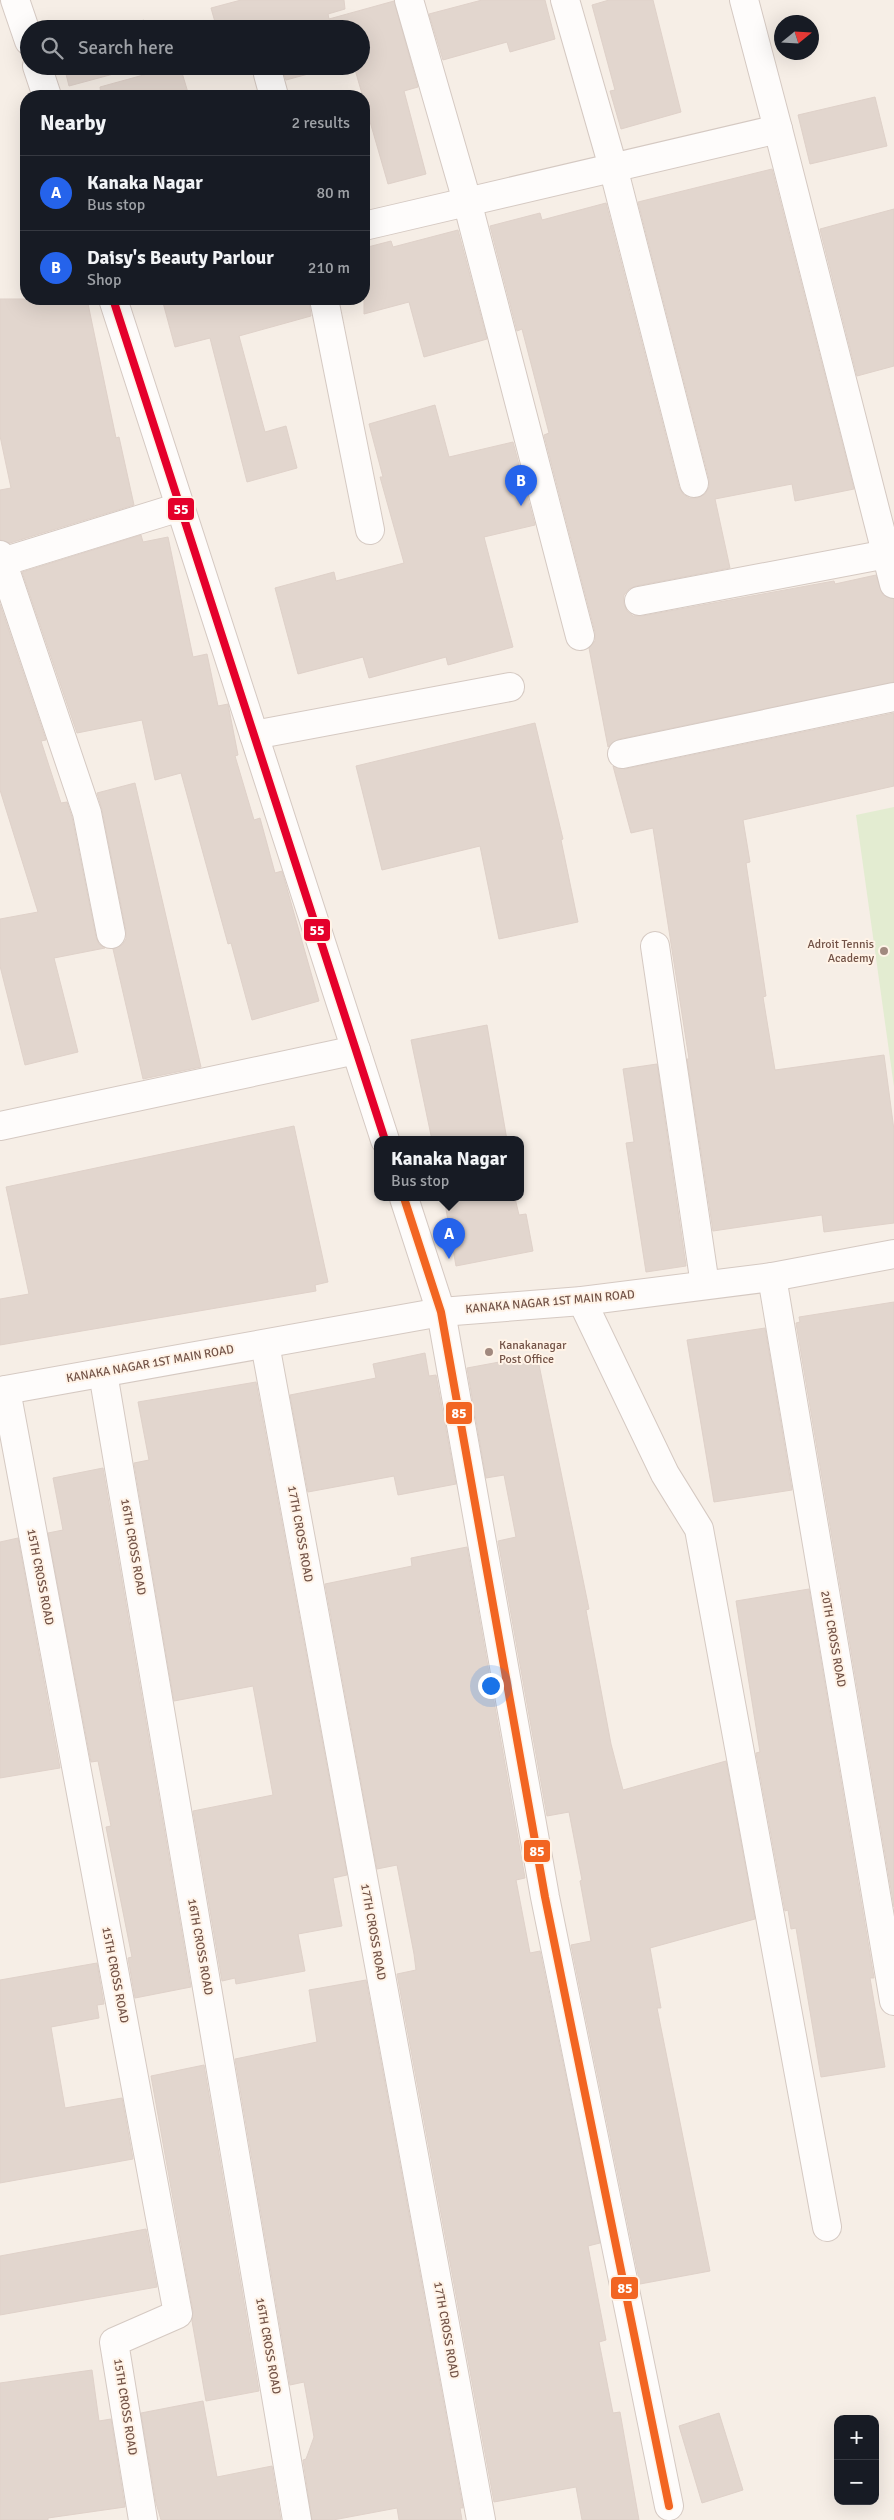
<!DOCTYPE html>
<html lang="en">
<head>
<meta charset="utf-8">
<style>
	body { margin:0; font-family:Signika,sans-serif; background:#242831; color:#f1f3f6 }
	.controls { position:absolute; right:15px; bottom:15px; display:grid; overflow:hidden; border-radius:10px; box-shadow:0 5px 20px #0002 }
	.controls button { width:45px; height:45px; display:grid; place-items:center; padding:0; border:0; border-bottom:1px solid #363941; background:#171b24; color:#f1f3f6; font:25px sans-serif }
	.compass { position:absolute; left:774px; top:15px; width:45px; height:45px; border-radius:50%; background:#171b24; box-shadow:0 5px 20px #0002; rotate:72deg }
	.you { position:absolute; left:490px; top:1685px; width:18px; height:18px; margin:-12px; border:4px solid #fff; border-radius:50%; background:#1a73e8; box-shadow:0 0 0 8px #1a73e833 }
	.badge { display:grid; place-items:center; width:32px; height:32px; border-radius:50%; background:#2563eb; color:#fff; font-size:16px; font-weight:700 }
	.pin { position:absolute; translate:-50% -41px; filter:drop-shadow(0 1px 2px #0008) }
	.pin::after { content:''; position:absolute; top:26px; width:18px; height:15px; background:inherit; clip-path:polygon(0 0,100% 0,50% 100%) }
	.popup { position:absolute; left:374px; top:1136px; width:150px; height:65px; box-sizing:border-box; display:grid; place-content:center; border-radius:10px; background:#171b24; filter:drop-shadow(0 1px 4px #0005); font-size:16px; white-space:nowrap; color:#9ea1a6 }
	.popup b { font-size:19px; color:#f1f3f6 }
	.popup::after { content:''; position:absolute; left:50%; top:100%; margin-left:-10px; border:10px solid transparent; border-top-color:#171b24 }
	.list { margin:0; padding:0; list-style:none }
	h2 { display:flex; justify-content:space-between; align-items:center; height:65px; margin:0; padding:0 20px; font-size:21px }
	h2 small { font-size:16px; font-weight:400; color:#9ea1a6 }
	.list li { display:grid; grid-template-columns:32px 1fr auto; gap:15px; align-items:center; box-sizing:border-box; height:75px; padding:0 20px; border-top:1px solid #363941 }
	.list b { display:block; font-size:19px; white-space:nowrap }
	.list p { margin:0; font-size:16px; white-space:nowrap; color:#9ea1a6 }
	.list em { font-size:16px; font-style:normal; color:#9ea1a6 }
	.icon { flex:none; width:28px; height:28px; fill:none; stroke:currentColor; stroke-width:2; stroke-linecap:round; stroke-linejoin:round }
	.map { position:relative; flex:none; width:894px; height:2520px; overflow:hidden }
	.search { position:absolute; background:#171b24; box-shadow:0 5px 20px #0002; left:20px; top:20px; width:350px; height:55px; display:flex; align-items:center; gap:12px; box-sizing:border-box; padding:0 18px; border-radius:28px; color:#9ea1a6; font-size:19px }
	.panel { position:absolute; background:#171b24; box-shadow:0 5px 20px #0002; left:20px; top:90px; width:350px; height:215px; border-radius:20px }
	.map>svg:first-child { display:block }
	.green { fill:#e3ecd1 }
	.building { fill:#e2d6ce; stroke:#dfd1c9 }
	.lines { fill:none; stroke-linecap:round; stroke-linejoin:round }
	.minor-casing { stroke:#d5c9c2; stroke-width:30 }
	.minor { stroke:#fefcfb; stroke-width:28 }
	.bus-1-casing { stroke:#fff3e7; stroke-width:11 }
	.bus-2-casing { stroke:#fff3e7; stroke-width:11 }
	.bus-1 { stroke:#e4002b; stroke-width:8 }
	.bus-2 { stroke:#f26522; stroke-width:8 }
	.poi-dot { fill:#a1897f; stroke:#fff3e7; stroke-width:2 }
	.labels { text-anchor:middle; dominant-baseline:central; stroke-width:4; stroke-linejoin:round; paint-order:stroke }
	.poi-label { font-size:12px; fill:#735347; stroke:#fff3e7; text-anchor:end }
	.street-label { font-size:12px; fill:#735347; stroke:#fff3e7 }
	.line-badge { stroke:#fff3e7; stroke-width:2 }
	.badge-label { font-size:14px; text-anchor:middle; font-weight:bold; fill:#fff }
</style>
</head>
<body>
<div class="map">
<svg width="894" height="2520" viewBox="0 0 894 2520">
	<rect width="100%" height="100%" fill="#f6eee6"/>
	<path class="green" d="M894,807v280l-38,-272z"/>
	<g class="building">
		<path d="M241,0h103l1,9 -17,5 1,5 65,-18 24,86 -14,4 22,83 -38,10 -34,-118h7v-37h-144l-6,-21z"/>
		<path d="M482,0h63l10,39 -45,13 -3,-10 -64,18 -14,-46z"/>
		<path d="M609,0h44l28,112 -60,17 -11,-38 5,-1 -23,-85z"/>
		<path d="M144,20l2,9h-33z"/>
		<path d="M64,66h79l-74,20z"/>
		<path d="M176,66h4l9,30h-88l-1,-9z"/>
		<path d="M281,66h57l-52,14z"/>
		<path d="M875,97l12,49 -77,18 -12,-49z"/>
		<path d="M772,169l82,320 -59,12 -3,-17 -77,15 15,69 -94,18 -7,3 -5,6v9l3,7 6,5h9l192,-35 1,3 41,-9 7,20 11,4v83l-275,57 -11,8 -19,-99 6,-7v-9l-51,-197 5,-2 -27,-104 -5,2 -27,-105 50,-13 2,7 64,-17 73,284 4,7 6,4h8l8,-4 4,-7v-8l-71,-277z"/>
		<path d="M894,209v157l-37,10 -37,-147z"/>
		<path d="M458,230l29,109 -63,18 -15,-55 -45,12v-66l27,-7 2,6z"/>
		<path d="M0,299h87l29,139 3,-1 15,68 -124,38 -10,-3v-50l11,-2 -11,-52z"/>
		<path d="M162,299h147l2,17 -72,20 26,96 21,-6 11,42 -50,14 -37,-144 -35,9z"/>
		<path d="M435,405l14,52 64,-15 22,83 -51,12 29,110 -65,18 -2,-8 -77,21 -6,-21 -65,17 -23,-86 59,-16 2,9 68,-18 -24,-86h3l-14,-53z"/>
		<path d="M141,535l2,7 25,-5 25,120 14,-3 11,52 10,-2 10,51 -3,1 19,64 6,-2 15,55 7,-2 37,130 -67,19 -21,-77 -3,1 -47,-171 -26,7 -13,-60 -65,13 -55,-161z"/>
		<path d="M0,604l46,136 -5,1 20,62 6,-1 5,15 24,120 3,7 6,4 -51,10 24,94 -53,13 -25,-99v-47l38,-7 -38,-122z"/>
		<path d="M894,713v73l-151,34 7,42 -4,1 20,133 -3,1 12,73 109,-15 10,75v93l-70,9 -2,-17 -109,16 -26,-172h2l-36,-231 -22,5 -18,-67 12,3z"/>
		<path d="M535,723l28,116 -2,1 17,82 -79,17 -19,-93 -98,24 -26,-104z"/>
		<path d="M135,783l66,284 -58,12 -30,-130 9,-4 4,-6v-8l-24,-121 -5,-17z"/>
		<path d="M487,1025l20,115h-75l-21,-100z"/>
		<path d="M657,1064l29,202 -40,6 -20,-129 8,-1 -11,-73z"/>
		<path d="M294,1126l34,156 -13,3 1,6 -316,54v-46l29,-5 -23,-107z"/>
		<path d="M444,1198h71l4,17 7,-1 7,37 -77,15z"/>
		<path d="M894,1302v605l-98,-584 4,-1 -1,-5z"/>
		<path d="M765,1328l27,162 -78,12 -27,-162z"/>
		<path d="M425,1353l4,23 7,-1 20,109 -58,11 -4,-19 -86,16 -18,-97 86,-17 -3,-14z"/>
		<path d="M537,1355l52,254 -3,1 25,134 12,46 103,-29 29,158 -105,29 11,60h-4l53,263 -70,13 -69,-339 20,-4 -11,-60 2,-1 -13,-68 -22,4 -49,-275 18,-4 -12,-62 -18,3 -19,-110z"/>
		<path d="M256,1382l91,493 -14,3 9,48 -44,8 7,37 -69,13 -1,-6 -13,3 -29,-170 80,-16 -20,-109 -79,15 -40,-238 15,-3 -11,-58z"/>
		<path d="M103,1468l88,519 -56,11 -7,-40 4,-1 -26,-130 5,-1 -13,-65 -7,1 -43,-229 15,-3 -10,-52z"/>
		<path d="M18,1538l42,230 -60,10v-236z"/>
		<path d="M467,1547l58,331 -9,2 14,73 10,-2 60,292 -12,3 18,94 -7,2 14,71 7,-1 19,108h-57l-6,-33 -82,15 -97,-528 19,-4 -2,-16 -17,-89 -20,4 -52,-285 87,-18 -1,-8z"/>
		<path d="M809,1589l65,389h-4l15,89 -64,10 -25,-149 -5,1 -3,-19 -3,1 -29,-158 4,-1 -24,-151z"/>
		<path d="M97,1963l7,41 -7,1 2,13 -48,9 14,81 57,-10 11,61 -133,24v-203z"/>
		<path d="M366,1980l97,528h-3l2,12h-63l-2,-12 -64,12h-21l-9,-60 3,-1 8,-22 -10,-55 -14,3 -55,-326 82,-17 -8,-52z"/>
		<path d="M204,2065l55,326 -53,10 -14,-80 1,-10 -42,-235z"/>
		<path d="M146,2229l11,58 -157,28v-59z"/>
		<path d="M92,2370l7,51 12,-2 14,88 -77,11v2h-48v-137z"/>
		<path d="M203,2401l14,76 55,-11 9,54h-120l-5,-17 -15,-90z"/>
		<path d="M719,2413l24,77 -41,13 -23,-77z"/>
	</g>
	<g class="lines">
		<defs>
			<g id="minor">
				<path d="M15,0l14,41"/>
				<path d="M409,0l58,201 113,435"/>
				<path d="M565,0l48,167 81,316"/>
				<path d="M37,66l10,30"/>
				<path d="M268,74l6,22"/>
				<path d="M778,129l116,455"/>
				<path d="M364,226l414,-97 -34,-129"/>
				<path d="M113,299l272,841"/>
				<path d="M324,299l46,231"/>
				<path d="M0,555l87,258 24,121"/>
				<path d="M2,562l178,-55"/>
				<path d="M639,601l248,-47"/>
				<path d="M254,735l256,-48"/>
				<path d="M622,754l272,-57"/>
				<path d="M655,946l50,339"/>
				<path d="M0,1126l356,-76"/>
				<path d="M404,1198l37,114 104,585 124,609"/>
				<path d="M772,1277l122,724"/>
				<path d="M582,1301l83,173 34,55 128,698"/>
				<path d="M265,1344l216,1176"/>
				<path d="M103,1373l194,1147"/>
				<path d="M6,1390l172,924 -64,28 29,178"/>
				<path d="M0,1391l441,-79 141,-11 190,-24 122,-23"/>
			</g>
		</defs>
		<use href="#minor" class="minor-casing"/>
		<use href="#minor" class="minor"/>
		<defs>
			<path id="bus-1" d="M113,299l272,841"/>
			<path id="bus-2" d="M404,1198l37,114 104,585 124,609"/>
		</defs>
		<use href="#bus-1" class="bus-1-casing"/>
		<use href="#bus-2" class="bus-2-casing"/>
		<use href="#bus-1" class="bus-1"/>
		<use href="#bus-2" class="bus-2"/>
	</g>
	<g class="poi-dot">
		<circle cx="884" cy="951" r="5"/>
		<circle cx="489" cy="1352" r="5"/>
	</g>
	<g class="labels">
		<g class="poi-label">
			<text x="874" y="944">Adroit Tennis<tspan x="874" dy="14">Academy</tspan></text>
			<text x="499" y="1345" text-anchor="start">Kanakanagar<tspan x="499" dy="14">Post Office</tspan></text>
		</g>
		<g class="street-label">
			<text transform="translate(550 1302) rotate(-5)">KANAKA NAGAR 1ST MAIN ROAD</text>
			<text transform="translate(150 1364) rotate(-10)">KANAKA NAGAR 1ST MAIN ROAD</text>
			<text transform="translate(300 1534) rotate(80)">17TH CROSS ROAD</text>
			<text transform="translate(133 1547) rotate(80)">16TH CROSS ROAD</text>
			<text transform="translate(40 1577) rotate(79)">15TH CROSS ROAD</text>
			<text transform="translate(833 1639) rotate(80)">20TH CROSS ROAD</text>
			<text transform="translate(373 1932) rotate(80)">17TH CROSS ROAD</text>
			<text transform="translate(200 1947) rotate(80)">16TH CROSS ROAD</text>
			<text transform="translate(115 1975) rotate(79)">15TH CROSS ROAD</text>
			<text transform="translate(446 2330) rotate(80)">17TH CROSS ROAD</text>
			<text transform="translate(268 2346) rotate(80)">16TH CROSS ROAD</text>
			<text transform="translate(125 2407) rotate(81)">15TH CROSS ROAD</text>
		</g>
	</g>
	<g class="line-badge">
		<rect x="167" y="497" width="28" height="24" rx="5" fill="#e4002b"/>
		<rect x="303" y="918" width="28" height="24" rx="5" fill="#e4002b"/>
		<rect x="445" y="1401" width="28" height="24" rx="5" fill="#f26522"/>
		<rect x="523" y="1839" width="28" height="24" rx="5" fill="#f26522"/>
		<rect x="610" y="2276" width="29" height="24" rx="5" fill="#f26522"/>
	</g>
	<g class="badge-label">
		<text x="181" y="514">55</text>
		<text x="317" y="935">55</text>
		<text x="459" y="1418">85</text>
		<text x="537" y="1856">85</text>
		<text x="625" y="2293">85</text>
	</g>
</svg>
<div class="controls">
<button>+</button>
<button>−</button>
</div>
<svg class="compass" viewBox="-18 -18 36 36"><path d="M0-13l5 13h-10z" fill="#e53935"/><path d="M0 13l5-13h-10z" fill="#9ea1a6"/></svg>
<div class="you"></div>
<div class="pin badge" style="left:449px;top:1259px">A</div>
<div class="popup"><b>Kanaka Nagar</b>Bus stop</div>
<div class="pin badge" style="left:521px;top:506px">B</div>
<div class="search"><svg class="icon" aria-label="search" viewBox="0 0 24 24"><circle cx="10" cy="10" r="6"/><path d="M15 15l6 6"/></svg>Search here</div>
<section class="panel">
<h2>Nearby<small>2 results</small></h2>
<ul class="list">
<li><span class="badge">A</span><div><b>Kanaka Nagar</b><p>Bus stop</p></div><em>80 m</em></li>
<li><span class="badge">B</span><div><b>Daisy's Beauty Parlour</b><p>Shop</p></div><em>210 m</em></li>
</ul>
</section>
</div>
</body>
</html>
